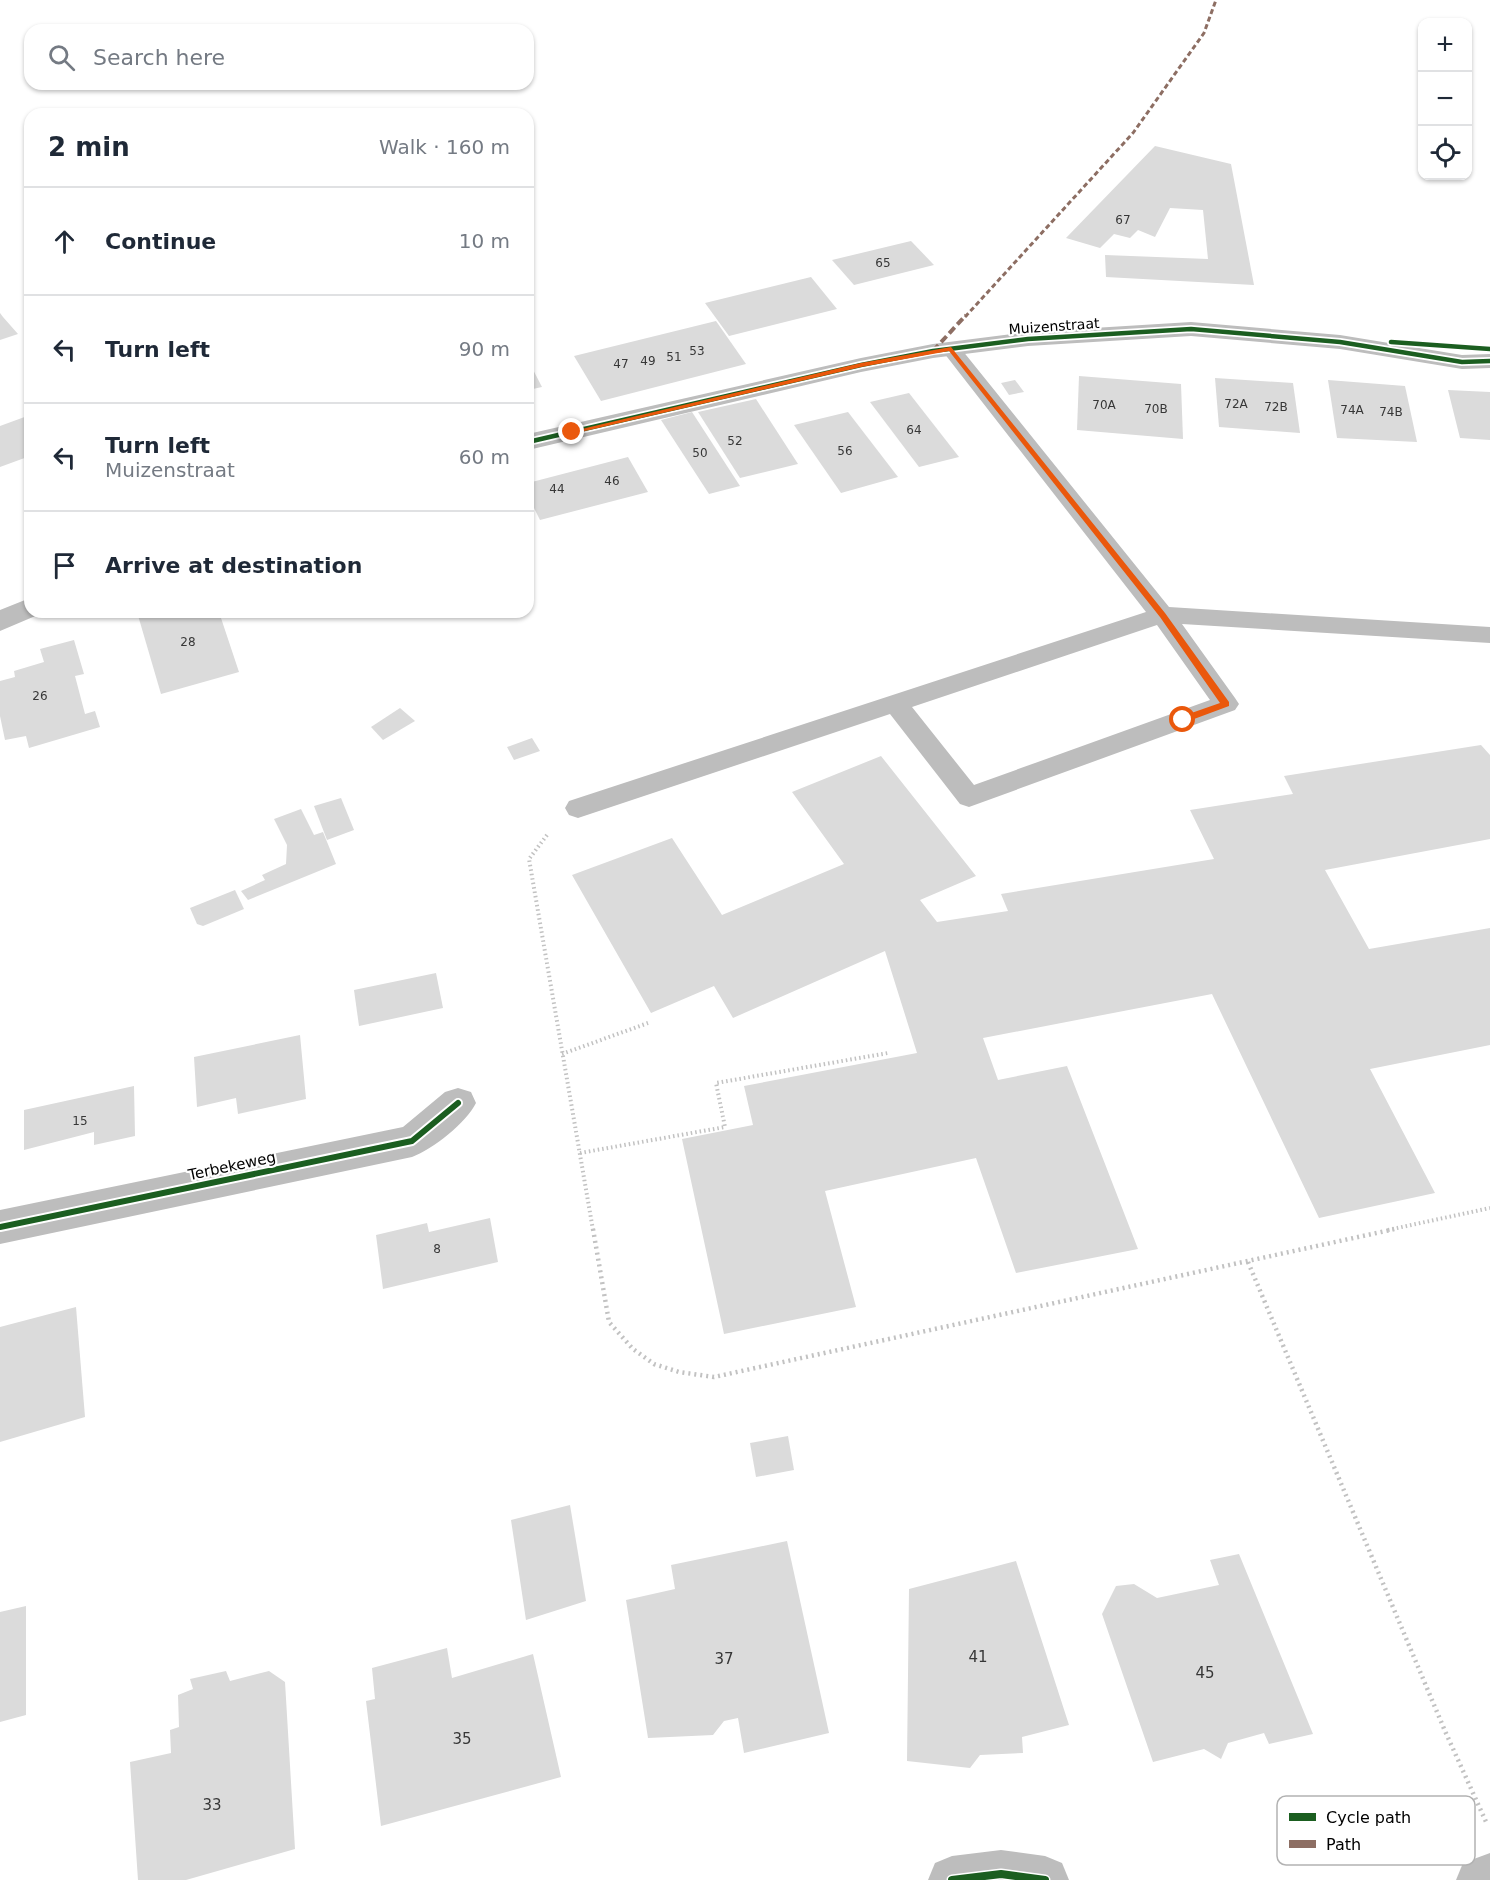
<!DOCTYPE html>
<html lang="en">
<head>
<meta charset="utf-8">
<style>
	body { margin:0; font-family:"DejaVu Sans",sans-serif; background:#f2f2f3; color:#1f2937 }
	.controls { position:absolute; right:18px; top:18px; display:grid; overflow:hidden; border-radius:12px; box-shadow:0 2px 4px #0004 }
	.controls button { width:54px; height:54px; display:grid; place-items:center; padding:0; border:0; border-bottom:2px solid #e0e1e3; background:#fff; color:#1f2937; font:30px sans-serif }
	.stop { position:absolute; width:18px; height:18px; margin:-14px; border:4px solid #ea580c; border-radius:50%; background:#fff }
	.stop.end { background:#ea580c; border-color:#fff; box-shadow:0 2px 6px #0008 }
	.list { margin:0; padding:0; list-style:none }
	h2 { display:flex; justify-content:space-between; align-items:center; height:78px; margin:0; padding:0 24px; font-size:26px }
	h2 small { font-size:20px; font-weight:400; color:#747a83 }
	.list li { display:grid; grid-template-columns:39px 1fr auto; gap:18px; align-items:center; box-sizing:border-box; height:108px; padding:0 24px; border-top:2px solid #e0e1e3 }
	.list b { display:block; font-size:22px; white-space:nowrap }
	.list p { margin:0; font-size:20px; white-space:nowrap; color:#747a83 }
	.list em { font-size:20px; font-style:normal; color:#747a83 }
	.icon { flex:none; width:33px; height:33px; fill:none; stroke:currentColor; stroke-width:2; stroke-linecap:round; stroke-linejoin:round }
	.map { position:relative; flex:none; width:1490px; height:1880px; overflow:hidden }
	.search { position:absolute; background:#fff; box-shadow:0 2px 4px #0004; left:24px; top:24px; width:510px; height:66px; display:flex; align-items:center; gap:15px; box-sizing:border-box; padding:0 21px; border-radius:18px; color:#747a83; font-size:22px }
	.panel { position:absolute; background:#fff; box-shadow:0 2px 4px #0004; left:24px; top:108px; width:510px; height:510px; border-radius:18px }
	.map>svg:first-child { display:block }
	.building { fill:#dbdbdb }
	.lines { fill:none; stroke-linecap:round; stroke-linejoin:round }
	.path-far1 { stroke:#c2c2c2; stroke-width:4; stroke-dasharray:1.5 3; stroke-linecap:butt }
	.path { stroke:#c2c2c2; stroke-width:4.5; stroke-dasharray:2 4; stroke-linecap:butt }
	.service { fill:#bdbdbd; fill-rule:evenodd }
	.minor { fill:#bdbdbd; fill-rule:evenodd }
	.quiet-far1 { stroke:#8d6e63; stroke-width:3; stroke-dasharray:5 3; stroke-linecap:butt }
	.quiet { stroke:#8d6e63; stroke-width:4; stroke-dasharray:8 4; stroke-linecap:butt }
	.cycleway-far2-casing { stroke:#fff; stroke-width:8 }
	.cycleway-far1-casing { stroke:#fff; stroke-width:10 }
	.cycleway-casing { stroke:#fff; stroke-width:11 }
	.cycleway-far2 { stroke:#1b5e20; stroke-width:4.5 }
	.cycleway-far1 { stroke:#1b5e20; stroke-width:6 }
	.cycleway { stroke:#1b5e20; stroke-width:8 }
	.route { fill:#ea580c }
	.labels { text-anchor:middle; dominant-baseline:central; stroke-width:4.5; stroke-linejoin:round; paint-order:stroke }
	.number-label { font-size:12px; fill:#373737 }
	.far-street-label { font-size:14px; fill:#000; stroke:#fff }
	.street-label { font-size:15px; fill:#000; stroke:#fff }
	.near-number-label { font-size:15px; fill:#373737 }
	.key { fill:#fff; stroke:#b2b2b2; stroke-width:1.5 }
	.key-label { font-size:16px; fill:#000 }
</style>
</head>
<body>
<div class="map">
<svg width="1490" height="1880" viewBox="0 0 1490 1880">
	<rect width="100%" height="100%" fill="#fff"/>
	<g class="building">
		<path d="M1155,146l76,18 23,121 -148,-8 -1,-22 103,4 -5,-49 -33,-2 -15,29 -17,-7 -8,8 -16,-4 -14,14 -34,-10z"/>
		<path d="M911,241l23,24 -80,20 -22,-25z"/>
		<path d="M811,277l26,32 -108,27 -24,-33z"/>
		<path d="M0,313l3,4 15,17 -18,6z"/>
		<path d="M716,321l30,43 -145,37 -27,-45z"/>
		<path d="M528,360l14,27 -14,3z"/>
		<path d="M1079,376l102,8 2,55 -106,-9z"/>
		<path d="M1215,378l78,5 7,50 -81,-6z"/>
		<path d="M1015,380l9,12 -15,3 -8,-12z"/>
		<path d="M1328,380l77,6 12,56 -80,-4z"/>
		<path d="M1448,390l42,2v48l-30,-2z"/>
		<path d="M909,393l50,64 -40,10 -49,-65z"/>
		<path d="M756,399l42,65 -58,14 -42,-66z"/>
		<path d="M692,412l48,74 -31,8 -48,-74z"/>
		<path d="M848,412l50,65 -57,16 -47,-68z"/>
		<path d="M30,415v41l-30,11v-41z"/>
		<path d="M628,457l20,35 -108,28 -12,-24v-13z"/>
		<path d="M137,612h82l20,60 -78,22z"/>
		<path d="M74,640l10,34 -9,2 10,38 10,-3 5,16 -71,21 -3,-12 -21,4 -5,-24v-35l15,-4 -1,-6 30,-9 -4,-13z"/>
		<path d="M400,708l15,13 -32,19 -12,-13z"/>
		<path d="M532,738l8,13 -26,9 -7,-13z"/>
		<path d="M1481,745l9,10v84l-165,31 44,79 121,-21v117l-120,24 65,124 -116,25 -107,-224 -229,44 15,42 69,-14 71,183 -122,24 -40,-115 -151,33 31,116 -132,27 -42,-195 71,-14 -9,-39 173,-33 -32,-102 -152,67 -19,-32 -63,27 -79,-138 100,-37 50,77 122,-51 -52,-72 89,-36 95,120 -56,24 17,22 71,-11 -7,-17 213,-35 -24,-49 103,-16 -9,-18z"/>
		<path d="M341,798l13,32 -27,10 -13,-34z"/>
		<path d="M301,809l13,26 9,-3 13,32 -88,36 -7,-9 24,-11 -3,-5 24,-11 1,-19 -13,-26z"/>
		<path d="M235,890l9,19 -41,17 -6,-2 -7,-16z"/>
		<path d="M436,973l7,35 -84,18 -5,-36z"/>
		<path d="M300,1035l6,64 -68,15 -2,-16 -39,9 -3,-50z"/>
		<path d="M134,1086l1,50 -41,9v-13l-70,18v-40z"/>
		<path d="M490,1218l8,44 -115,27 -7,-54 51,-12 2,9z"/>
		<path d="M76,1307l9,110 -85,25v-115z"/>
		<path d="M788,1436l6,34 -38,7 -6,-34z"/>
		<path d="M570,1505l16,96 -60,19 -15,-100z"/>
		<path d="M787,1541l42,192 -85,20 -6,-35 -14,3 -11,14 -65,3 -22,-138 49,-11 -4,-24z"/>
		<path d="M1239,1554l74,180 -44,10 -5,-11 -36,10 -7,16 -17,-10 -51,13 -51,-148 14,-28 18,-2 23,14 62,-13 -9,-25z"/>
		<path d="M1016,1561l53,164 -47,12 1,16 -43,2 -10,13 -63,-7 2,-172z"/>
		<path d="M26,1606v109l-26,7v-110z"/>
		<path d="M447,1648l5,30 81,-24 28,123 -180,49 -15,-125 9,-2 -3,-31z"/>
		<path d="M226,1671l4,10 39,-10 16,11 10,167 -109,31h-48l-8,-118 41,-9 -1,-23 9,-3 -1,-32 15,-6 -3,-10z"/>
	</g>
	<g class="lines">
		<g class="path-far1">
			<path d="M547,835l-18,24 64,371"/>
			<path d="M562,1054l86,-31"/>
			<path d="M580,1153l145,-26 -9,-44 172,-30"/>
			<path d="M1388,1230l102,-22"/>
		</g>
		<g class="path">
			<path d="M593,1229l16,93 24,27 21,15 25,8 35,5 681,-148"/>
			<path d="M1248,1262l197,469 42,93"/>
		</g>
		<path class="service" d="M951,343l7,2 211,262 321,20v16l-308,-19 53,74 4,6 -4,6 -266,97 -9,-3 -70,-90 -312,104 -9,-3 -4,-7 4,-7 577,-189 -202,-259 -3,-4 3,-4zM1157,625l53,75 -236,85 -62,-78z"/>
		<g class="minor">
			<path d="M1191,322l149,13 122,20 28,-1v14l-28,1 -122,-20 -149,-13 -163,10 -95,12 -72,14 -333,78v-16l333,-76 72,-14 95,-12z"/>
			<path d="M30,598v14h11l-1,2 -40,17v-21z"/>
			<path d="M458,1088l13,4 5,11c-10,20 -43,46 -64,54l-412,87v-34l403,-83 42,-35z"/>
			<path d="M1001,1850l44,6 17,7 7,17h-141l7,-17 17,-7z"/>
			<path d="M1490,1853v27h-34l7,-17z"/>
		</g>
		<path class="quiet-far1" d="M965,317l168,-184 71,-100 12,-33"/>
		<path class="quiet" d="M933,351l33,-36"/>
		<defs>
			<g id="cycleway-far2">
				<path d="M1391,342l99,7"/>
				<path d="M528,442l333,-77 72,-14 95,-12 163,-10 149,13 122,20 28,-1"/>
			</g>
			<path id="cycleway-far1" d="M0,1227l412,-86 46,-38"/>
			<path id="cycleway" d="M952,1880l49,-6 44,6"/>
		</defs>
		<use href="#cycleway-far2" class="cycleway-far2-casing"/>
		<use href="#cycleway-far1" class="cycleway-far1-casing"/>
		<use href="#cycleway" class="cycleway-casing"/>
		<use href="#cycleway-far2" class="cycleway-far2"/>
		<use href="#cycleway-far1" class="cycleway-far1"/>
		<use href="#cycleway" class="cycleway"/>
	</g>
	<path class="route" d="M951,347l214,266 64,89v4l-43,16h-6v-5l40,-14 -60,-86 -211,-266 -88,16 -289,67 -3,-2 292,-69z"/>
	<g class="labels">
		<g class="number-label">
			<text x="1123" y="220">67</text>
			<text x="883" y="263">65</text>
			<text x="697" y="351">53</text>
			<text x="674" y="357">51</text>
			<text x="648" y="361">49</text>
			<text x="621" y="364">47</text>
			<text x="1236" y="404">72A</text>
			<text x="1104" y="405">70A</text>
			<text x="1276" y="407">72B</text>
			<text x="1156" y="409">70B</text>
			<text x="1352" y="410">74A</text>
			<text x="1391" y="412">74B</text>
			<text x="914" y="430">64</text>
			<text x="735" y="441">52</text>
			<text x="845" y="451">56</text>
			<text x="700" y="453">50</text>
			<text x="612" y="481">46</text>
			<text x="557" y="489">44</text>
			<text x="188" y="642">28</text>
			<text x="40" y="696">26</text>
			<text x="80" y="1121">15</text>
			<text x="437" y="1249">8</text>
		</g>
		<g class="far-street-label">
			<text transform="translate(1054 326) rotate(-4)">Muizenstraat</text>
		</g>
		<g class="street-label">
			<text transform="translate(232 1166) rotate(-12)">Terbekeweg</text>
		</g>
		<g class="near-number-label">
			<text x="978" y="1657">41</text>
			<text x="724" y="1659">37</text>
			<text x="1205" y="1673">45</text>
			<text x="462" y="1739">35</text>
			<text x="212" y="1805">33</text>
		</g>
	</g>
	<rect x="1277" y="1796" width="198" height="69" rx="9" class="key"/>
	<rect x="1289" y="1813" width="27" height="8" fill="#1b5e20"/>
	<rect x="1289" y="1840" width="27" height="8" fill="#8d6e63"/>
	<g class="key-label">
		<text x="1326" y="1823">Cycle path</text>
		<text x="1326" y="1850">Path</text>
	</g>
</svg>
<div class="controls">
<button>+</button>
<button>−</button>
<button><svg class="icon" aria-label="locate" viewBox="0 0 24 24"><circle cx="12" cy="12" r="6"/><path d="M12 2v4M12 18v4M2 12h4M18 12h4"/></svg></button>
</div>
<div class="stop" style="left:1183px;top:720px"></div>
<div class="stop end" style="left:572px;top:432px"></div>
<div class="search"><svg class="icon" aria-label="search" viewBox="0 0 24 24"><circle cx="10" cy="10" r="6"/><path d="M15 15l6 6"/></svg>Search here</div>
<section class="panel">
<h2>2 min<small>Walk · 160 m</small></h2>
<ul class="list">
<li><svg class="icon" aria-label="ahead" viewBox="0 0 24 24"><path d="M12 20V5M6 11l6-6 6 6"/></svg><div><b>Continue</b></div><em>10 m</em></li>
<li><svg class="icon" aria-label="left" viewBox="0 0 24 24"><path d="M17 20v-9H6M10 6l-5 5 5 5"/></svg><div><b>Turn left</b></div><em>90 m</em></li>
<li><svg class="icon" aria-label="left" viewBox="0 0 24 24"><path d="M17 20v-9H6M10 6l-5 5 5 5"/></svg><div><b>Turn left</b><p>Muizenstraat</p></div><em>60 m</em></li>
<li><svg class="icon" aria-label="arrive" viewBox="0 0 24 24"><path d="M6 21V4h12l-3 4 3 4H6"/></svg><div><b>Arrive at destination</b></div></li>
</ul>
</section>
</div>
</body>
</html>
